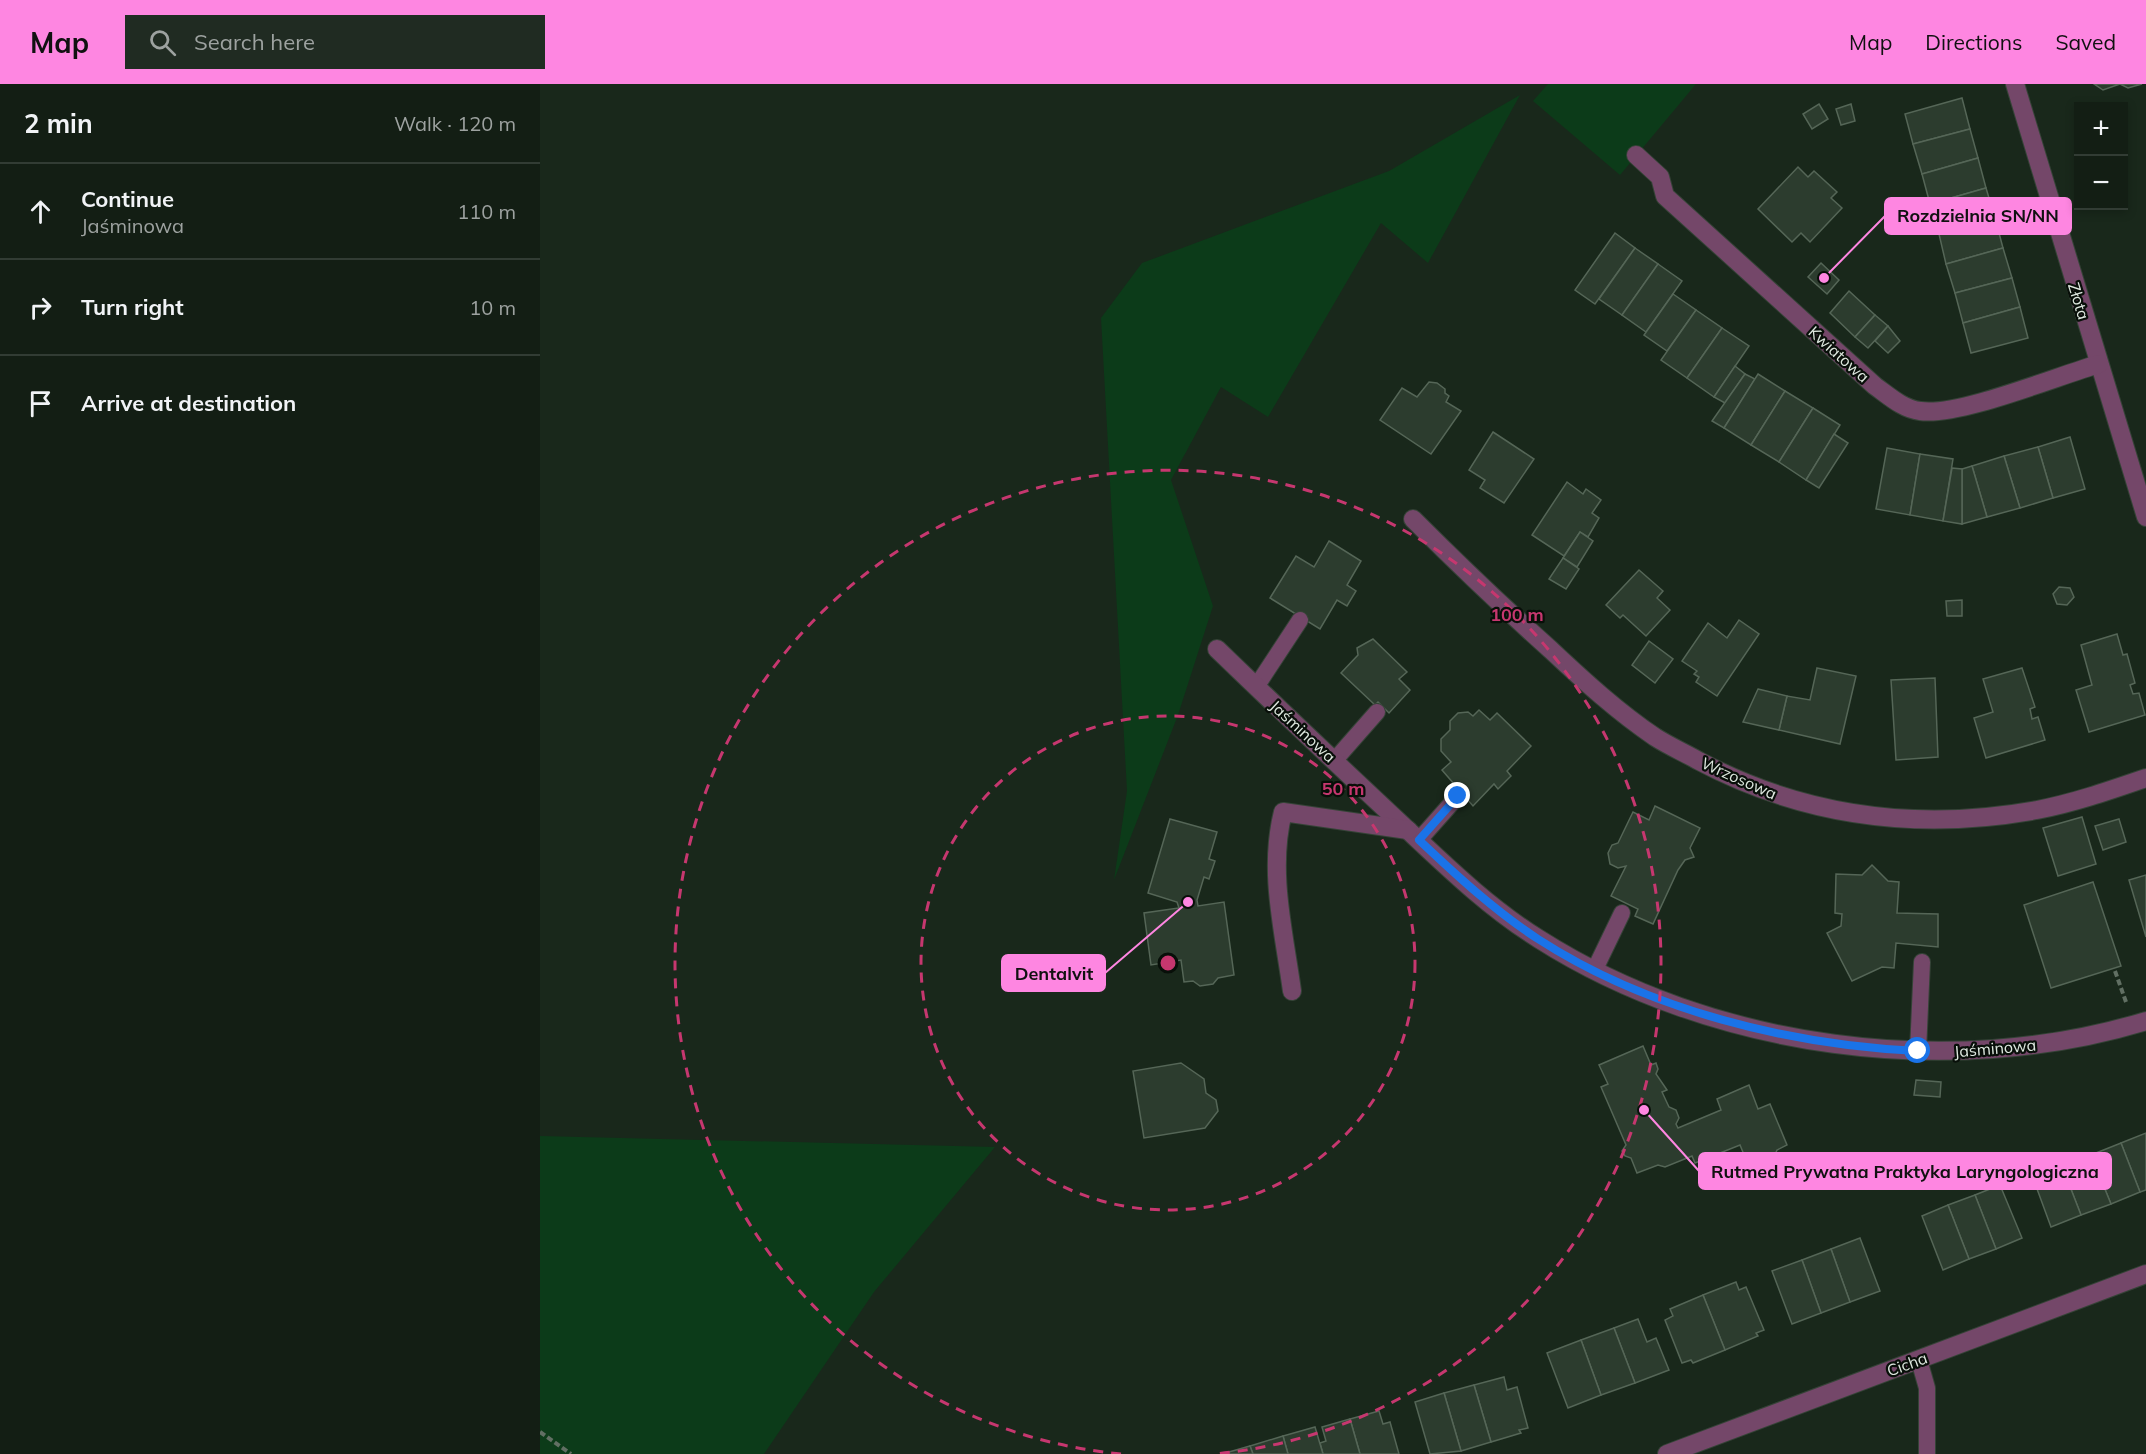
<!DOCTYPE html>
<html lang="en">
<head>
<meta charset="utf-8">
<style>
	body { margin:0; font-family:Mulish,sans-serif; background:#202b22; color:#f1f3f6 }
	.controls { position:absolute; right:18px; top:18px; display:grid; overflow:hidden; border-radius:0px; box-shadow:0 3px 9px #0003 }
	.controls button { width:54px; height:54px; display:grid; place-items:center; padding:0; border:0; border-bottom:2px solid #323c34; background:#131e14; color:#f1f3f6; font:30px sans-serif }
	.stop { position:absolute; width:18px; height:18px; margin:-14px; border:4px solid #1a73e8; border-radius:50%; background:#fff }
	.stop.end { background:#1a73e8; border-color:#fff; box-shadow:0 2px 6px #0008 }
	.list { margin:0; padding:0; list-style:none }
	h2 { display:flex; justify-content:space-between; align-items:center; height:78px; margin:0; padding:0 24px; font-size:26px }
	h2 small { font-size:20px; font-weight:400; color:#9da2a0 }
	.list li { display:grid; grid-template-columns:39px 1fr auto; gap:18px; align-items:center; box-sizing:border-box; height:96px; padding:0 24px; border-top:2px solid #323c34 }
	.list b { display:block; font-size:22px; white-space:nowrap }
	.list p { margin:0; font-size:20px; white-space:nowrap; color:#9da2a0 }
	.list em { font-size:20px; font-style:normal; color:#9da2a0 }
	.icon { flex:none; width:33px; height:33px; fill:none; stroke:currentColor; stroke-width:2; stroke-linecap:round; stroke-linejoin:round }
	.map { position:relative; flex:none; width:1606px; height:1370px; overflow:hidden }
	header { display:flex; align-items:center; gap:36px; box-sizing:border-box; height:84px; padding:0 30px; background:#fe86e1; color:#111 }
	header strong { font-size:28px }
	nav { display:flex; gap:33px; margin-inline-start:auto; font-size:21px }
	.search { width:420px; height:54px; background:#202b22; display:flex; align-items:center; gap:15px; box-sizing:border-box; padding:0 21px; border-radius:0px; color:#9da2a0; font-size:22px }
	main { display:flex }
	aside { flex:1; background:#131e14 }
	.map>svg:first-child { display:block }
	.green { fill:#0c3b19 }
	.building { fill:#2c3c2e; stroke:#556657; stroke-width:1.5 }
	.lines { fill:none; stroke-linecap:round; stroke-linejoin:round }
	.lane-casing { stroke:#354337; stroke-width:18 }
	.street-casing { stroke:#354337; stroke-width:20 }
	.path { stroke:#616f63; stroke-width:4; stroke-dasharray:6 3; stroke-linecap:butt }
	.lane { stroke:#744769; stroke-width:16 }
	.street { stroke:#744769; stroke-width:18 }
	.route { stroke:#1a73e8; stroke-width:8 }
	.ring { fill:none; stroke:#c6376f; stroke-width:3; stroke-dasharray:10 8 }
	.labels { text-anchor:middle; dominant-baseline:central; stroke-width:4.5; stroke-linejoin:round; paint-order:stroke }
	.street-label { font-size:16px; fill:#dfe9e0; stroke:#080f09 }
	.centre { fill:#c6376f; stroke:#080f09; stroke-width:3 }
	.ring-label { font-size:18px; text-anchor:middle; font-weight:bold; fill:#c6376f; stroke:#080f09; stroke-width:4.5; stroke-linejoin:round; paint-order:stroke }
	.leader { fill:none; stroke:#fe86e1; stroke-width:2 }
	.callout-dot { fill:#fe86e1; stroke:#080f09; stroke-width:2 }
	.callout { fill:#fe86e1; stroke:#fe86e1; stroke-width:2 }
	.callout-label { font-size:18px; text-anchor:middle; font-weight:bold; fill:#111 }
</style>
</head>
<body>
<header>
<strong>Map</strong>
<div class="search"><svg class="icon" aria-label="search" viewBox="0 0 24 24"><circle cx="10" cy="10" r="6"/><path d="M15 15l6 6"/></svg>Search here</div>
<nav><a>Map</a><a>Directions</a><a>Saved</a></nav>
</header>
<main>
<aside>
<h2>2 min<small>Walk · 120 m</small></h2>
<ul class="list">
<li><svg class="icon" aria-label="ahead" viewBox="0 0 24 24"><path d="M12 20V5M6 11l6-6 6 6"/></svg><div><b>Continue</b><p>Jaśminowa</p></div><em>110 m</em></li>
<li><svg class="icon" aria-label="right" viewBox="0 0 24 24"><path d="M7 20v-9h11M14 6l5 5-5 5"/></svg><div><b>Turn right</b></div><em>10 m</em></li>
<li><svg class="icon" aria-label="arrive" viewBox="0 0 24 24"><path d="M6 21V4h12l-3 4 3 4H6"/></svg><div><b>Arrive at destination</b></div></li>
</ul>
</aside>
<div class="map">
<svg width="1606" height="1370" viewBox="0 0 1606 1370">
	<rect width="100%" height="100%" fill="#19281b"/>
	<g class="green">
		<path d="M1008,0h148l-76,91 -87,-74z"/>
		<path d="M980,11l-92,168 -47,-40 -113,194 -47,-30 -50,93 42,126 -35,109 -64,165 13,-89 -26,-473 41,-55 247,-92z"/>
		<path d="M0,1052l455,11 -121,145 -110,162h-224z"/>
	</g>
	<g class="building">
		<path d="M1554,0h48l-14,4 -8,-4 -17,6z"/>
		<path d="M1422,14l8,31 -57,15 -8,-30z"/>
		<path d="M1279,20l9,15 -16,10 -9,-15z"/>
		<path d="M1311,20l4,17 -14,4 -5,-16z"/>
		<path d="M1430,45l8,29 -56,16 -9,-30z"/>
		<path d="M1438,74l8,30 -56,16 -8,-30z"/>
		<path d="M1258,83l10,10 6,-6 23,21 -6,6 11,10 -32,34 -9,-9 -9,9 -34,-33z"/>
		<path d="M1446,104l9,30 -56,16 -9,-30z"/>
		<path d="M1455,134l8,30 -57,16 -7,-30z"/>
		<path d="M1075,149l20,15 -40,56 -20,-14z"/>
		<path d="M1095,164l23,16 -36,51 -23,-16z"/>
		<path d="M1463,164l9,30 -57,15 -9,-29z"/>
		<path d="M1281,179l18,17 -12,14 -19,-17z"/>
		<path d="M1118,180l24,17 -36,51 -24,-17z"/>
		<path d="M1472,194l8,29 -57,16 -8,-30z"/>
		<path d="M1309,207l26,24 -20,22 -25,-24z"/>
		<path d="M1133,210l23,16 -29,41 -23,-16z"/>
		<path d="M1480,223l8,31 -57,15 -8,-30z"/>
		<path d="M1156,226l26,18 -35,50 -26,-18z"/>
		<path d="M1335,231l13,11 -20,22 -13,-11z"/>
		<path d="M1348,242l12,15 -12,12 -13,-12z"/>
		<path d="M1182,244l27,18 -35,51 -27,-19z"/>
		<path d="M1195,282l10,8 -20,29 -11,-6z"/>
		<path d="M1205,290l10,5 -31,49 -12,-7z"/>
		<path d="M1218,290l27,17 -34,54 -27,-17z"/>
		<path d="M889,298l8,1 8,6v4l4,3 -3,6 15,9 -30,43 -51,-34 22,-32 15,9z"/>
		<path d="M1245,307l28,17 -34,54 -28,-17z"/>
		<path d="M1273,324l27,17 -34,55 -27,-18z"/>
		<path d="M953,348l41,27 -30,44 -24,-15 5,-8 -16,-10z"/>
		<path d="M1294,350l14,9 -29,45 -13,-8z"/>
		<path d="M1530,353l15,52 -32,9 -15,-51z"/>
		<path d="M1498,363l15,51 -33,10 -16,-52z"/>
		<path d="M1347,364l33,6 -10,61 -34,-6z"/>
		<path d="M1380,370l33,5 -10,62 -33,-6z"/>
		<path d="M1464,372l16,52 -33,9 -15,-51z"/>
		<path d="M1432,382l15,51 -25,7v-55z"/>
		<path d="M1412,384l10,1v55l-19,-3z"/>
		<path d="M1027,398l16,12 3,-5 15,11 -9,13 7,5 -11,19 -8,-5 -16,24 -32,-21z"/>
		<path d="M1040,448l13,9 -16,26 -14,-9z"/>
		<path d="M789,457l32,20 -14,24 9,6 -9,15 -10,-6 -17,29 -50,-31 26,-42 18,11z"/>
		<path d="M1023,474l16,11 -13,20 -17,-10z"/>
		<path d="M1099,486l24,21 -6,7 13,12 -24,26 -23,-21 -3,3 -14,-13z"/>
		<path d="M1519,503l11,1 4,9 -7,8 -10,-1 -4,-10z"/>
		<path d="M1422,516v16h-15l-1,-15z"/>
		<path d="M1199,536l20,14 -42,62 -21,-14 3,-5 -5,-3 3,-3 -15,-10 26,-38 19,15z"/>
		<path d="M1577,550l6,21 4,-1 8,29 -5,2 3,9 6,-1 6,22 -56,17 -13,-42 16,-5 -11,-40z"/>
		<path d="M833,555l34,33 -8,7 11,11 -21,23 -11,-11 -3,3 -34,-32 17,-18 -1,-7z"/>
		<path d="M1109,557l24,18 -18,24 -23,-18z"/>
		<path d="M1277,584l39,8 -16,68 -61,-14 8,-34 23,4z"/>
		<path d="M1482,584l13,39 -5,2 2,10 6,-2 7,23 -59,18 -12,-40 19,-6 -10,-33z"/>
		<path d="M1395,594l3,79 -42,3 -5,-80z"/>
		<path d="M1218,605l29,7 -8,34 -36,-8z"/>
		<path d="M939,626l11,10 7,-7 34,33 -24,25 4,5 -13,13 -4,-5 -21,22 -31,-36 9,-8 -10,-11v-12l9,-9v-9l8,-8 10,-1 5,4z"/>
		<path d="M1115,722l45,22 -10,20 4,9 -9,3 -7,10 -25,54 -18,-8 3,-7 -27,-13 15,-30 -8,2 -8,-4 -2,-11 4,-8 6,-2 15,-31 16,8z"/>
		<path d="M1542,733l14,47 -38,12 -15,-48z"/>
		<path d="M630,735l47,13 -8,27 6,2 -6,18 -5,-2 -7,23 1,6 26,-4 10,73 -16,3 -5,6 -13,2 -7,-5 -9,1 -3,-22 -30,5 -7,-52 35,-5 -2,-6 -29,-9z"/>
		<path d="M1579,735l7,23 -23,8 -8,-24z"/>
		<path d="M1332,781l16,16 11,1 -2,31 41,1v33l-42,-4 -2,25 -12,-1 -30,14 -25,-48 14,-7 1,-12 -7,-1 1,-39 26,1z"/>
		<path d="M1606,791v62l-17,-57z"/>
		<path d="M1553,798l28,84 -70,22 -27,-83z"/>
		<path d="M1103,962l8,19 5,-2 2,6 -2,5 11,16 -5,2 7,15 7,3 3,8 -3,6 2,4 43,-18 -4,-11 32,-14 9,24 12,-5 17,41 -10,5 -3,7 -11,5 -6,-4 -10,4 -7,-17 -45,18 -3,-7 -27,11 -7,-2 -21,8 -6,-15 -6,-2 -3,-5 4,-6 -25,-58 7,-3 -9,-19z"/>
		<path d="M641,979l23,16 2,14 10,7 2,11 -13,17 -61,10 -11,-67z"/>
		<path d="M1376,996l25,2 -1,15 -26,-2z"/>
		<path d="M1606,1049v57l-6,2 -19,-49z"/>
		<path d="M1581,1059l19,49 -29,12 -20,-49z"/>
		<path d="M1551,1071l20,49 -30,11 -19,-49z"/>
		<path d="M1522,1082l19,49 -30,12 -18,-49z"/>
		<path d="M1460,1101l22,53 -26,11 -21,-54z"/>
		<path d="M1435,1111l21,54 -27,10 -21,-54z"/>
		<path d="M1408,1121l21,54 -26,11 -21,-54z"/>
		<path d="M1320,1154l20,53 -30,11 -19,-53z"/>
		<path d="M1291,1165l19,53 -29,11 -19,-53z"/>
		<path d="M1262,1176l19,53 -29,11 -20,-53z"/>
		<path d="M1196,1198l3,8 7,-3 18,43 -8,3 2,3 -33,14 -22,-55z"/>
		<path d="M1163,1211l22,55 -32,13 -2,-3 -9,3 -17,-43 8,-4 -3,-7z"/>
		<path d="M1098,1235l9,23 9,-4 13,32 -34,13 -21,-55z"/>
		<path d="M1074,1244l21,55 -34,12 -20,-55z"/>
		<path d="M1041,1256l20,55 -33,13 -21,-55z"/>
		<path d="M964,1293l3,13 10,-3 11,41 -9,2 2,3 -30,9 -17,-57z"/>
		<path d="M934,1301l17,57 -30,9 -17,-58z"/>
		<path d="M904,1309l17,58 -31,3 -15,-52z"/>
		<path d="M839,1327l4,13 7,-2 9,32h-39l-10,-35z"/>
		<path d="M810,1335l10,35h-37l-3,-11 6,-2 -4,-14z"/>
		<path d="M775,1343l8,27h-35l-5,-18z"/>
		<path d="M743,1352l5,18h-35l-3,-8z"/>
		<path d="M710,1362l3,8h-31z"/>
	</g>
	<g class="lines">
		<defs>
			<g id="lane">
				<path d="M716,603l44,-67"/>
				<path d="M794,677l43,-49"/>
				<path d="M879,756l39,-44"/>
				<path d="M1055,885l27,-56"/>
				<path d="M1378,967l4,-89"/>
				<path d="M1379,1276l8,28v66"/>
			</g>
			<g id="street">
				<path d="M1475,0l131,433"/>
				<path d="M1096,71l24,22 5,19 210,190c14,10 28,23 45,25 38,6 137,-35 179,-47"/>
				<path d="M873,435c45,45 91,89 138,131 33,31 67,62 104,87 14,9 30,16 44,24 106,56 221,70 338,49 37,-7 74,-20 109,-32"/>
				<path d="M677,565c59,57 119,114 179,170 45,42 90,87 143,120 173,110 411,142 607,82"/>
				<path d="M752,907c-8,-59 -24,-120 -9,-179l125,18"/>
				<path d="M1127,1370l479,-180"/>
			</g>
		</defs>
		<use href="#lane" class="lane-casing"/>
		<use href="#street" class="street-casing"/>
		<g class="path">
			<path d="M1575,887l11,31"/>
			<path d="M0,1348l31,22"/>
		</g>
		<use href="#lane" class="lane"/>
		<use href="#street" class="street"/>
	</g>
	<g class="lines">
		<path class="route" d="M918,712l-39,44c37,35 76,71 119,99 110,71 251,106 380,112"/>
	</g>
	<g class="ring">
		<circle cx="628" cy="879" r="247"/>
		<path d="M581 1370A493 493 0 1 1 675 1370"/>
	</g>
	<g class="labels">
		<g class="street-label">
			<text transform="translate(1539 217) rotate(73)">Złota</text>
			<text transform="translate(1299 270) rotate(42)">Kwiatowa</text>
			<text transform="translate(763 647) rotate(43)">Jaśminowa</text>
			<text transform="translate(1199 694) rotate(24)">Wrzosowa</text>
			<text transform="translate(1455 964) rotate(-5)">Jaśminowa</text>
			<text transform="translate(1367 1280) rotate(-20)">Cicha</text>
		</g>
	</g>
	<circle cx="628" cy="879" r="9" class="centre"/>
	<g class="ring-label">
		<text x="977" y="537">100 m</text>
		<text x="803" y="711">50 m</text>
	</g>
	<path class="leader" d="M1284 194L1345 132M648 818L565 889M1104 1026L1159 1087"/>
	<g class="callout-dot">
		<circle cx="1284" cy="194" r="6"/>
		<circle cx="648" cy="818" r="6"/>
		<circle cx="1104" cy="1026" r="6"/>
	</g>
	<g class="callout">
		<rect x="1345" y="114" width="186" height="36" rx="6"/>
		<rect x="462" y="871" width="103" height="36" rx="6"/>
		<rect x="1159" y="1069" width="412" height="36" rx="6"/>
	</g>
	<g class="callout-label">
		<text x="1438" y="138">Rozdzielnia SN/NN</text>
		<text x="514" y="896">Dentalvit</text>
		<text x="1365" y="1094">Rutmed Prywatna Praktyka Laryngologiczna</text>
	</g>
</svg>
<div class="controls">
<button>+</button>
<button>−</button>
</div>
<div class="stop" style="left:1378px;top:967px"></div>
<div class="stop end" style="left:918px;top:712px"></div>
</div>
</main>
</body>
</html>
